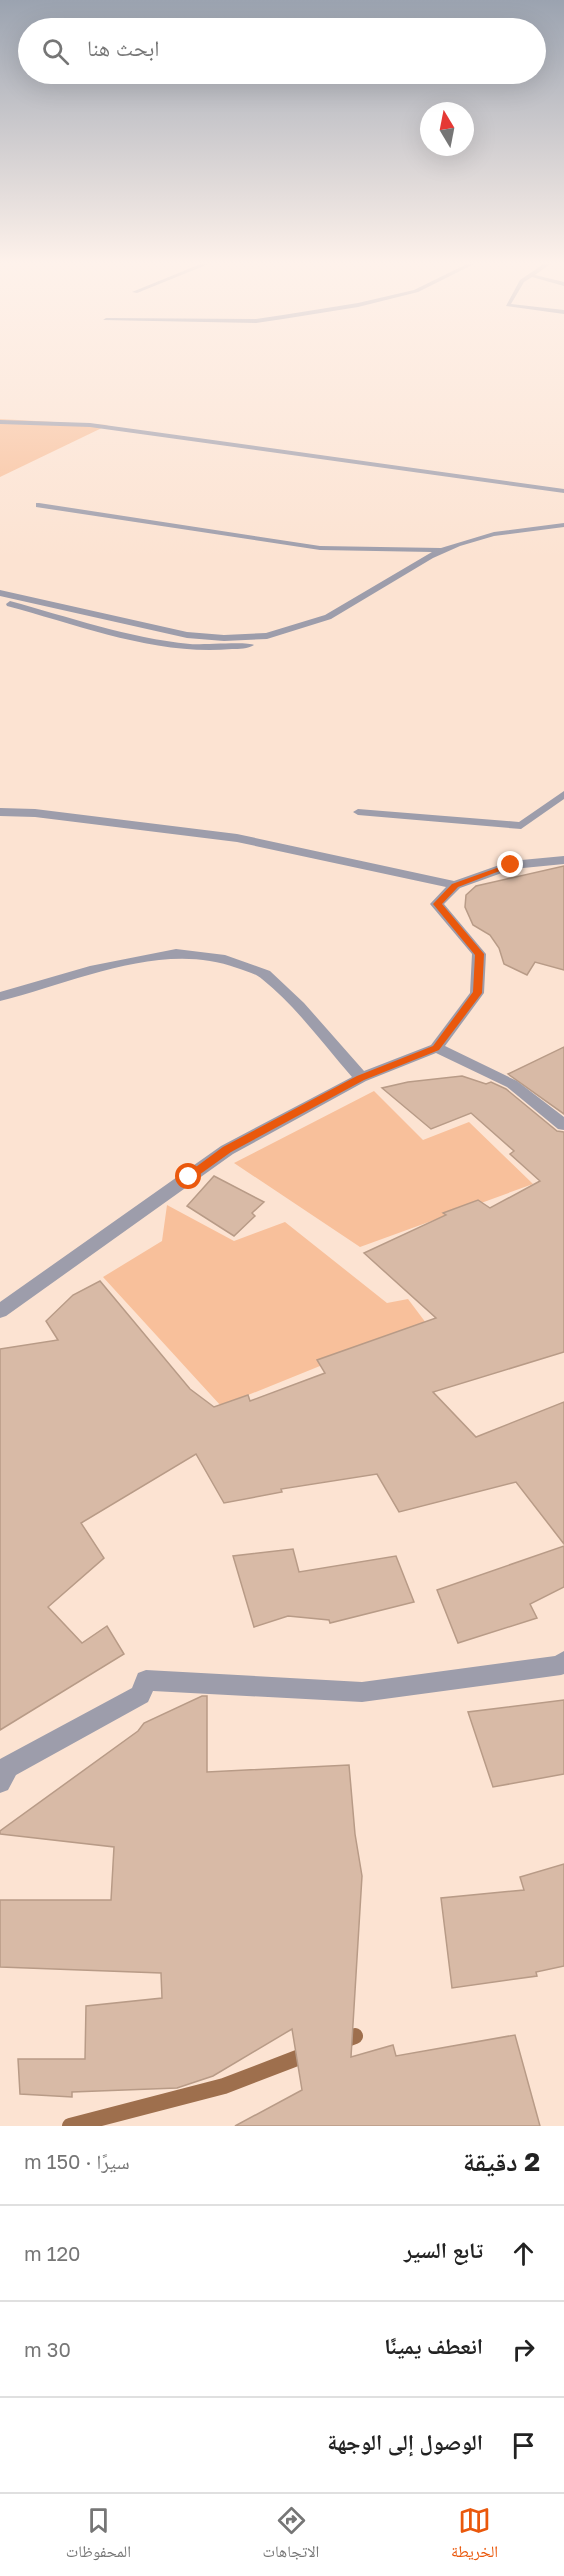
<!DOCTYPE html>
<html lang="ar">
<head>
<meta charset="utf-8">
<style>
	body { margin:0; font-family:"Golos Text","Noto Naskh Arabic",sans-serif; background:#f6f6f6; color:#222; direction:rtl }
	.compass { position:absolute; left:420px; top:102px; width:54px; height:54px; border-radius:50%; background:#fff; box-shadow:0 6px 24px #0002; rotate:350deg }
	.stop { position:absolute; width:18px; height:18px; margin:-14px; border:4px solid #ea580c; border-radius:50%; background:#fff }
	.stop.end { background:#ea580c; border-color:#fff; box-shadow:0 2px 6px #0008 }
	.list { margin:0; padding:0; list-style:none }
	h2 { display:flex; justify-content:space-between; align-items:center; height:78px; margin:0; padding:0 24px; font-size:26px }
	h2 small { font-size:20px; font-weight:400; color:#767676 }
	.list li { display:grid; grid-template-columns:39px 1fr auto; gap:18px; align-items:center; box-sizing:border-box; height:96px; padding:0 24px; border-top:2px solid #e0e0e0 }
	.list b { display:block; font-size:22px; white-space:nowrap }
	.list em { font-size:20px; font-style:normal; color:#767676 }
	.icon { flex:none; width:33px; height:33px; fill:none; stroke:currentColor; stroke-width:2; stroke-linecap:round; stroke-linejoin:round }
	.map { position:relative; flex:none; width:564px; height:2126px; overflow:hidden; direction:ltr }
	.search { position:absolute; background:#fff; box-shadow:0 6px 24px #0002; left:18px; right:18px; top:18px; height:66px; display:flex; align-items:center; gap:15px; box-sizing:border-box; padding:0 21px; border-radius:33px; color:#767676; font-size:22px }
	.sheet { height:366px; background:#fff }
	nav { display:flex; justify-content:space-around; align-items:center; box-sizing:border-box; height:84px; border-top:2px solid #e0e0e0; background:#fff; font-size:16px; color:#767676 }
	nav a { display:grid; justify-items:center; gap:3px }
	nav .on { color:#ea580c }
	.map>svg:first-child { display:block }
	.green { fill:#f8c09b }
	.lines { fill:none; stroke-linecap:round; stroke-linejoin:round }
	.stream { stroke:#9e6f4d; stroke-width:16 }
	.building { fill:#d8baa6; stroke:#b89b87; stroke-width:1.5 }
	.service { fill:#9d9dab; fill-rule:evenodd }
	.minor { fill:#9d9dab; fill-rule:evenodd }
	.tertiary { fill:#9d9dab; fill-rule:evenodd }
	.route { fill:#ea580c }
</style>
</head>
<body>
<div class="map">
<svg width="564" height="2126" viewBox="0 0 564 2126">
	<rect width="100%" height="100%" fill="#fce3d2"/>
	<g class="green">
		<path d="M0,419l108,6 -108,52z"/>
		<path d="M374,1091l49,49 46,-18 64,62 -173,63 -126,-84z"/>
		<path d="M167,1205l67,36 51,-19 102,81 21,-4 18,24 -205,83 -118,-129 59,-36z"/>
	</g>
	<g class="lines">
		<g class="stream">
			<path d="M339,2042l16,-6"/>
			<path d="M70,2126l154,-40 86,-33"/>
		</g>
	</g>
	<g class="building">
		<path d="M564,866v104l-29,-8 -8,13 -23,-11 -5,-16 -9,-13 -17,-10 -8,-18 1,-12 10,-9z"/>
		<path d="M564,1047v67l-56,-40z"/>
		<path d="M462,1076l24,8 5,-2 15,7 51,42 7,1v220l-131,40 43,45 88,-35v142l-48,-62 -117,30 -22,-38 -96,15 1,3 -58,11 -28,-49 -115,69 23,35 -56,49 34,36 25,-17 17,28 -124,76v-381l58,-9 -12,-19 27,-26 27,-14 90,108 24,18 34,-12 2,6 75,-28 -8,-13 119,-42 -72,-65 82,-38 -3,-2 35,-13 12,8 50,-27 -30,-27 4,-3 -43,-38 -40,16 -49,-41 26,-6z"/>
		<path d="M214,1176l50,26 -12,11 3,3 -21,20 -47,-30z"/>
		<path d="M564,1546v41l-34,17 7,14 -79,25 -21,-53z"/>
		<path d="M293,1549l6,23 97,-16 18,46 -84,21 -1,-3 -41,-4 -34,11 -21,-71z"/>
		<path d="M202,1696h5v76l142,-7 6,69 7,42 -11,181 42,-12 3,11 119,-21 25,91h-305l67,-36 -10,-61 -79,47 -36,12 -105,4v5l-52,-3 -2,-35h67l1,-53 76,-8 -1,-25 -161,-6v-67h111l3,-53 -114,-13v-3l138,-100 6,-8z"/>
		<path d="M564,1700v74l-71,13 -25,-75z"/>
		<path d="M564,1864v102l-28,6 1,4 -85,12 -11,-90 83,-8 -4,-13z"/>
	</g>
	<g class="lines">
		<g class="service">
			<path d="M208,261h8l-79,32 -5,-1z"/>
			<path d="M473,261h7l-62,31 -60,15 -75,12 -27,4 -153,-3 3,-2 150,1 27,-4 75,-12 56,-13z"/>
			<path d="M548,261h6l-19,14 29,7v4l-32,-9 -8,5 -13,22 53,6v4l-58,-8 14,-26z"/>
			<path d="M39,503l281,43 121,2 53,-16 70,-9v4l-70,9 -34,10 -27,12 -102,61 -64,20 -43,2 -37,-3 -187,-42v-6l187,42 37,3 42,-2 59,-18 107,-63 -112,-2 -284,-43v-4z"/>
			<path d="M10,601c59,16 118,37 180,43 12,1 58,-3 64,1 -6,4 -15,4 -22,4 -76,7 -153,-24 -225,-43l-1,-2z"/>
			<path d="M564,791v8l-43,30 -163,-14 -5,-3 5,-3 161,13z"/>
		</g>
		<g class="minor">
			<path d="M0,808l35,1 202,25 217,47 57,-20 53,-5v8l-51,5 -53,19 -16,16 42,50 -2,39 -39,53 72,35 47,36v13l-6,-1 -51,-42 -71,-34 -70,28 -133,73 -227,162 -6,2v-16l221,-156 131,-69c-29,-33 -56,-71 -90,-98 -7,-6 -17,-8 -25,-11 -76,-28 -163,15 -237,33v-9l90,-26 86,-17 49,6 45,16 34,32 60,68 67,-26 39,-52 2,-39 -42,-50 16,-17 -209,-45 -202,-25 -35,-1z"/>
			<path d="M564,1651v23l-3,1 -199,27 -209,-11 -5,11 -132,73 -8,15 -8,3v-34l132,-71 6,-15 8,-3 216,12 193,-26z"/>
		</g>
		<path class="tertiary" d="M0,420l90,3 474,66v4l-474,-66 -90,-3z"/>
	</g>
	<linearGradient id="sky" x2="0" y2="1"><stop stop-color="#9ba3b0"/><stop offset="0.47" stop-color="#fef2eb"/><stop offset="1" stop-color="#fef2eb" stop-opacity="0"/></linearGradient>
	<rect width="564" height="559" fill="url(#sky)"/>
	<path class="route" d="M508,864l7,1 -57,22 -16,17 42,50 -2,39 -43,57 -75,30 -133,72 -39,28h-7v-5l38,-28 134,-71 76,-30 40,-54 2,-37 -42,-51 19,-20z"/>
</svg>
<svg class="compass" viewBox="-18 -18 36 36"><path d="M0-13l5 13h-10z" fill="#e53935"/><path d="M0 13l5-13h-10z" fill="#767676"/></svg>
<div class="stop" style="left:189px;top:1177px"></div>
<div class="stop end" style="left:511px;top:865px"></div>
<div class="search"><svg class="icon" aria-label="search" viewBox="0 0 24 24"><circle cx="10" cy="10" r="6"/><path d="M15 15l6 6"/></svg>ابحث هنا</div>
</div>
<section class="sheet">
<h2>2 دقيقة<small>سيرًا · 150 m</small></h2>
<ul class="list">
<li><svg class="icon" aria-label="ahead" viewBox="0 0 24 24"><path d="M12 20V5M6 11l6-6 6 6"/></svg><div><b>تابع السير</b></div><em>120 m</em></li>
<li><svg class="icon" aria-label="right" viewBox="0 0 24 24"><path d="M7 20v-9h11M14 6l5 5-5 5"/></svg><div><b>انعطف يمينًا</b></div><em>30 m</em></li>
<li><svg class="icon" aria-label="arrive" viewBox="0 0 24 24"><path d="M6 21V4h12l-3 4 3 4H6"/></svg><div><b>الوصول إلى الوجهة</b></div></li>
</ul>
</section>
<nav>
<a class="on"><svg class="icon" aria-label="map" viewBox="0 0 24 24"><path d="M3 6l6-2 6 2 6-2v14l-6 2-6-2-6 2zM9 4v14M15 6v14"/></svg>الخريطة</a>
<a><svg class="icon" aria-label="directions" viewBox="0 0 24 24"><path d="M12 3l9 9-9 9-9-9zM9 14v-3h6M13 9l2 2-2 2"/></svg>الاتجاهات</a>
<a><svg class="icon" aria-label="saved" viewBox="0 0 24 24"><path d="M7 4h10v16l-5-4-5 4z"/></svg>المحفوظات</a>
</nav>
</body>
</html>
